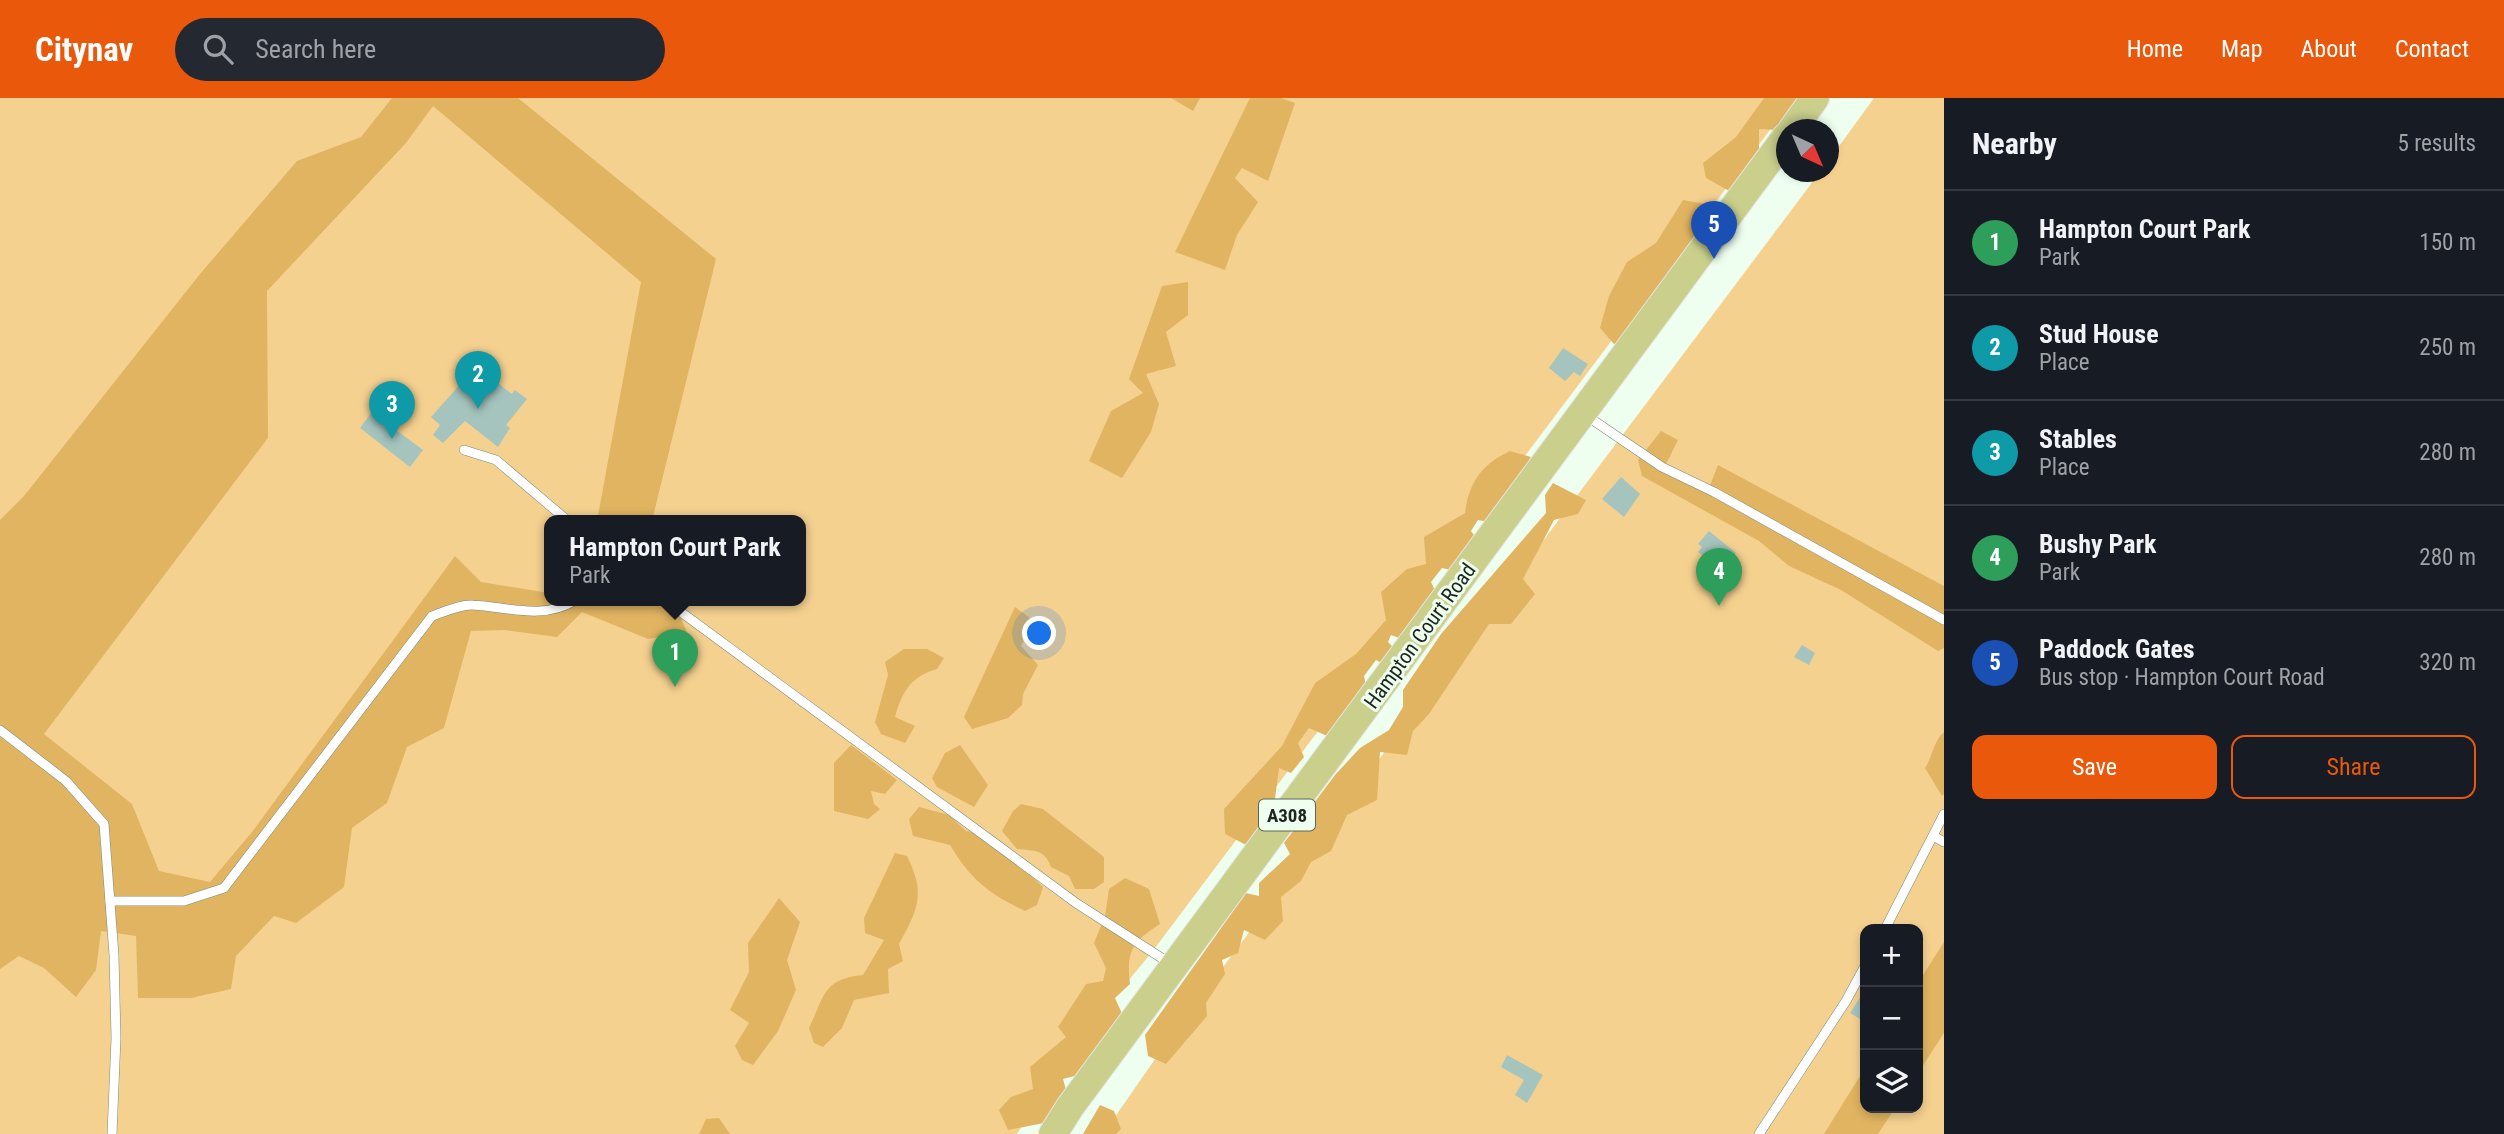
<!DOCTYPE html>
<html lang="en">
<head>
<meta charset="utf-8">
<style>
	body { margin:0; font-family:"Roboto Condensed",sans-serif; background:#242831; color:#f1f3f6 }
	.controls { position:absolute; right:21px; bottom:21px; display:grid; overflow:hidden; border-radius:14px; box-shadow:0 4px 10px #0003 }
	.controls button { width:63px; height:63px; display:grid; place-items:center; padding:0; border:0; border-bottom:2px solid #363941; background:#171b24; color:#f1f3f6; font:35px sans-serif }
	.compass { position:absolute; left:1776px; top:21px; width:63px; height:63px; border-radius:50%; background:#171b24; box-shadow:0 4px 10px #0003; rotate:136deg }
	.you { position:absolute; left:1040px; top:536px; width:24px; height:24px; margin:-18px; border:5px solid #fff; border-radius:50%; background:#1a73e8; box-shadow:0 0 0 10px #1a73e833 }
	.badge { display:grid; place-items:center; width:46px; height:46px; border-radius:50%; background:#ea580c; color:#fff; font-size:23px; font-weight:700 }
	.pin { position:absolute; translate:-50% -58px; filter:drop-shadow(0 2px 4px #0008) }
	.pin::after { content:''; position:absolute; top:37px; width:24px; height:21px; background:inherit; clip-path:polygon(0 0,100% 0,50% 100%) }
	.popup { position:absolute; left:544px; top:417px; width:262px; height:91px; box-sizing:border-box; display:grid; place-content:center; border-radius:14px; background:#171b24; filter:drop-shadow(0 2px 5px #0005); font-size:23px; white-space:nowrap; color:#9ea1a6 }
	.popup b { font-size:26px; color:#f1f3f6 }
	.popup::after { content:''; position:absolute; left:50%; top:100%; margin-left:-14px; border:14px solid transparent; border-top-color:#171b24 }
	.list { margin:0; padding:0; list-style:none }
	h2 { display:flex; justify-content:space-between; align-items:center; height:91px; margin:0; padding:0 28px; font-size:30px }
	h2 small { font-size:23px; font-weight:400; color:#9ea1a6 }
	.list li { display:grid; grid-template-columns:46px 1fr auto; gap:21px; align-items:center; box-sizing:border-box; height:105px; padding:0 28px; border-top:2px solid #363941 }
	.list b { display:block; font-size:26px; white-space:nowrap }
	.list p { margin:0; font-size:23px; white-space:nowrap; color:#9ea1a6 }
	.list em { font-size:23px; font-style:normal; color:#9ea1a6 }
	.actions { display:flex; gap:14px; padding:21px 28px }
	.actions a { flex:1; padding:16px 0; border:2px solid #ea580c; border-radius:14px; text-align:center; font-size:24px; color:#ea580c }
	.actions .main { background:#ea580c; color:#fff }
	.icon { flex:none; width:38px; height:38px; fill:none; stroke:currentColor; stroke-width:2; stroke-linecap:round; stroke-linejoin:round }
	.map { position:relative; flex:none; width:1944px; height:1036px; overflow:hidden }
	header { display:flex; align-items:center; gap:42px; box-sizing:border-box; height:98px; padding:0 35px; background:#ea580c; color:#fff }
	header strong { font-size:33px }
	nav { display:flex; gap:38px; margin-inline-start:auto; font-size:24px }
	.search { width:490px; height:63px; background:#242831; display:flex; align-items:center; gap:18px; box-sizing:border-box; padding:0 24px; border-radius:38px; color:#9ea1a6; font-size:26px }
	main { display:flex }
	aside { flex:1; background:#171b24 }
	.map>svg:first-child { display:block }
	.green { fill:#f5d190; fill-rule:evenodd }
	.forest { fill:#e1b461 }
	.building { fill:#a5c4bd }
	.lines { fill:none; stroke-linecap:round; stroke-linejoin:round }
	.service-casing { stroke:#788c7a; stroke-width:10 }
	.primary-casing { stroke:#e4e5e4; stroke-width:30 }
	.service { stroke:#fff; stroke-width:9 }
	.primary { stroke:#cad08c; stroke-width:28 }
	.labels { text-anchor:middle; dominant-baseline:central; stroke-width:6; stroke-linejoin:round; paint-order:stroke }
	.shield { fill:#eeffef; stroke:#5c665d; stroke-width:2 }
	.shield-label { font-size:19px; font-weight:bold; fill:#1d251e }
	.street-label { font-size:21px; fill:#1d251e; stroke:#eeffef }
</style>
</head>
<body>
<header>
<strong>Citynav</strong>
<div class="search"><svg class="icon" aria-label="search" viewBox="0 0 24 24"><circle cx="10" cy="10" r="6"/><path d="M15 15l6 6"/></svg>Search here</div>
<nav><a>Home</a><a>Map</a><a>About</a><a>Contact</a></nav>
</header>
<main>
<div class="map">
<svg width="1944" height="1036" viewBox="0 0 1944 1036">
	<rect width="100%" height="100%" fill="#eeffef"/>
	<g class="green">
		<path d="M0,0h1794l-642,854 -89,108 -46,74h-1017zM549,423h252v80h-252z"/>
		<path d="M1874,0h70v1036h-841l66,-95 651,-867h8l1,-12zM1865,831h53v179h-53z"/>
	</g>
	<g class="forest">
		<path d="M392,0h126l198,161 -64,262h-55l44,-239 -208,-176 -27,37 -139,148 1,147 -224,296 88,70 27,67 51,11 42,-50 203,-276 26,26 68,11v8h124l14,31 -39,7 -66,-27 -25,25 -52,-7 -34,1 -27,97 -37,19 -20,56 -35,25 -8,59 -48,36 -22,-7 -38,40 -5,33 -40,9h-53l-2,-62 -35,-5 -5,39 -20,27 -32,-29 -25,-12 -19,13v-449l24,-24 176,-222 97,-113 64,-24z"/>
		<path d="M1171,0h29l-7,13z"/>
		<path d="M1250,0h31l14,5 -27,78 -26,-13 -7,10 23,24 -21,33 -12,35 -50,-18z"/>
		<path d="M1764,0h38l-25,32 -18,-1v33l-28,30 -25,-14 -3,-15 33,-26z"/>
		<path d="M1683,102l28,5 -31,61 -65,79 -15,-17 9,-32 18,-34 29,-19z"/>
		<path d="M1188,184v33l-22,17 10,34 -30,8 13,30 -8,28 -29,46 -33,-17 22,-50 32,-18 -14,-14 33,-93z"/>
		<path d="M1661,333l17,9 -12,24 41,29 11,-28 226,121v62l-6,3 -97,-61 -52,-24 -30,-25 -117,-65 -4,-16z"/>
		<path d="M1510,353l21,6 -36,66 -17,-3 -7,11 8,11 -20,30 -17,-4 -11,14 8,17 -29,43 -19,-7 -3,7 10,10 -11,14 -11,-6 -12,16 4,20 -34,43 -25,-11 -11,15 6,14 -13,16 -12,-5 -5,38 -26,40 -23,-12 -1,-25 58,-63 33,-63 41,-29 30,-34 -5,-28 26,-23 19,-5 -2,-27 41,-24c4,-31 17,-49 45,-62z"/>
		<path d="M1553,385l33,17 -8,14 -24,6 -31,59 12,15 -24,30h-22l-60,90 -16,17 -6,24 -27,-3 -3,48 -30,15 -16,36 -20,11 -10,19 -20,16 2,24 -18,19 -21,-10 -6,23 -16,7 3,14 -19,29 1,13 -41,48 -18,-8 -3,-21 101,-142 13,3v-13l31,-29 -6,-11 51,-68 25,-27 29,-18 14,-23v-17l38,-56 105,-121 -1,-18z"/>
		<path d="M1015,509l19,14 -13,25 17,19 -15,29 -1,11 -14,13 -36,11 -8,-12z"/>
		<path d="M904,551h23l17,9 -7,11c-26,7 -35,23 -42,48l20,9 -10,17 -24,-9 -6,-12 13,-47 -3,-13z"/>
		<path d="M1944,634v62l-2,2 -17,-28c7,-10 9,-28 19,-36z"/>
		<path d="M851,647l46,35 -12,14 -14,-3 3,13 6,5 -12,10 -34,-8v-48z"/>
		<path d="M960,647l28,40 -14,22 -37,-20 -5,-9 13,-25z"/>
		<path d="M1021,706l22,5 61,48v25l-10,7h-19l-6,-13 -18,-9c-6,-18 -17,-16 -34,-18l-15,-18 11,-20z"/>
		<path d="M919,709l30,8 17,16 22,3 55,53 -6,18 -12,6c-37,-18 -53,-30 -75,-66l-37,-9 -4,-17z"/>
		<path d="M895,755l12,3c19,38 11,53 -8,88l4,17 -15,8 1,24 -35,7 -12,28 -19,19 -9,-4 -5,-15c16,-33 14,-49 54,-53l21,-35 -19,-7 -1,-15z"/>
		<path d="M1125,780l24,11 11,35c-28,18 -34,27 -30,60l-15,14 9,20 -46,57 -15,4 5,18 -19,25 -41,8 -9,-20 12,-13 22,-8 -3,-22 36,-30 -8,-10 28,-43 17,-3 3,-13 -12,-25 11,-27 4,-27z"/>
		<path d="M779,800l21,24 -13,38 9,30 -18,41 -25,34 -11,-5 -7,-14 14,-23 -19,-13 19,-38 -1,-29z"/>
		<path d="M1944,844v91l-26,40v-90z"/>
		<path d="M1865,970v40h30l-17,26h-54z"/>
		<path d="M1100,1007l14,6 7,18 -5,5h-33z"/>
		<path d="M719,1020l11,16h-31l7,-15z"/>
	</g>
	<g class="building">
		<path d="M1563,250l25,16 -8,12 -6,-4 -9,9 -16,-13z"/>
		<path d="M473,272l12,3 27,21 3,-4 12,9 -21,26 4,3 -12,19 -33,-26 -22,22 -10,-8 7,-10 -9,-8z"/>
		<path d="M372,314l51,38 -13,17 -50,-39z"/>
		<path d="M1621,379l19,17 -16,23 -22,-18z"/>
		<path d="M1709,433l27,22 -12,14 -5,-5 -3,3 -18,-13 4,-5 -4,-3z"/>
		<path d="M1802,547l13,8 -6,12 -15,-8z"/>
		<path d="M1865,892v32l-15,-9z"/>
		<path d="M1507,957l36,20 -16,28 -12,-8 9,-15 -23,-13z"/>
	</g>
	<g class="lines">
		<defs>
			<g id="service">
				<path d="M1584,316l78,53 52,25 230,128"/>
				<path d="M464,352l32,10 72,61"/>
				<path d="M666,503l410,302 95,61"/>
				<path d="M0,632l66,51 38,43 10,131 2,83 -4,96"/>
				<path d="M1933,738l11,6"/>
				<path d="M110,803h74l40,-13 208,-272c12,-4 29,-12 41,-11 35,2 69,15 101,-4"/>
				<path d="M1885,831l59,-115"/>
				<path d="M1759,1036l87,-133 19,-35"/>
			</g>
			<g id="primary">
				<path d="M1792,32l23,-32"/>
				<path d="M1053,1036l17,-27 716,-970"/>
			</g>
		</defs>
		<use href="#service" class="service-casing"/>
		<use href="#primary" class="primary-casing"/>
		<use href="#service" class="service"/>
		<use href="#primary" class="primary"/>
	</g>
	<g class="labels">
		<rect class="shield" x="1259" y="701.5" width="56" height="31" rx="5"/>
		<g class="shield-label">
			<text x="1287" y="717">A308</text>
		</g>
		<g class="street-label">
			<text transform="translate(1420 538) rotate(-54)">Hampton Court Road</text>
		</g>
	</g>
</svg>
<div class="controls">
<button>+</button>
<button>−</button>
<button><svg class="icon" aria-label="layers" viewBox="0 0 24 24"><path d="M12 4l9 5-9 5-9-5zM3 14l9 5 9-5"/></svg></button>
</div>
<svg class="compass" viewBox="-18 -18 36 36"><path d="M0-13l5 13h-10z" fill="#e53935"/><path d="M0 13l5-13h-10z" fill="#9ea1a6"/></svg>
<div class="you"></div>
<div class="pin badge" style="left:675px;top:589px;background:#2e9e5b">1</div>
<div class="popup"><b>Hampton Court Park</b>Park</div>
<div class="pin badge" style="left:478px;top:311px;background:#0f9aa8">2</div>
<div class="pin badge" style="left:392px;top:341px;background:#0f9aa8">3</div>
<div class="pin badge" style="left:1719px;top:508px;background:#2e9e5b">4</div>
<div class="pin badge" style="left:1714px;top:161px;background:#1a4fb4">5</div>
</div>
<aside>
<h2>Nearby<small>5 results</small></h2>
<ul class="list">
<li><span class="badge" style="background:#2e9e5b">1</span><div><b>Hampton Court Park</b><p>Park</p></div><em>150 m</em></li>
<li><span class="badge" style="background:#0f9aa8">2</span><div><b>Stud House</b><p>Place</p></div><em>250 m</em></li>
<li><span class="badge" style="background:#0f9aa8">3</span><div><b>Stables</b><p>Place</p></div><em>280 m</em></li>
<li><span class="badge" style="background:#2e9e5b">4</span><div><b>Bushy Park</b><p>Park</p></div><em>280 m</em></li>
<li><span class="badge" style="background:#1a4fb4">5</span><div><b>Paddock Gates</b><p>Bus stop · Hampton Court Road</p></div><em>320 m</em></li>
</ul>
<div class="actions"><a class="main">Save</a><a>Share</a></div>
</aside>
</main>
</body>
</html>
